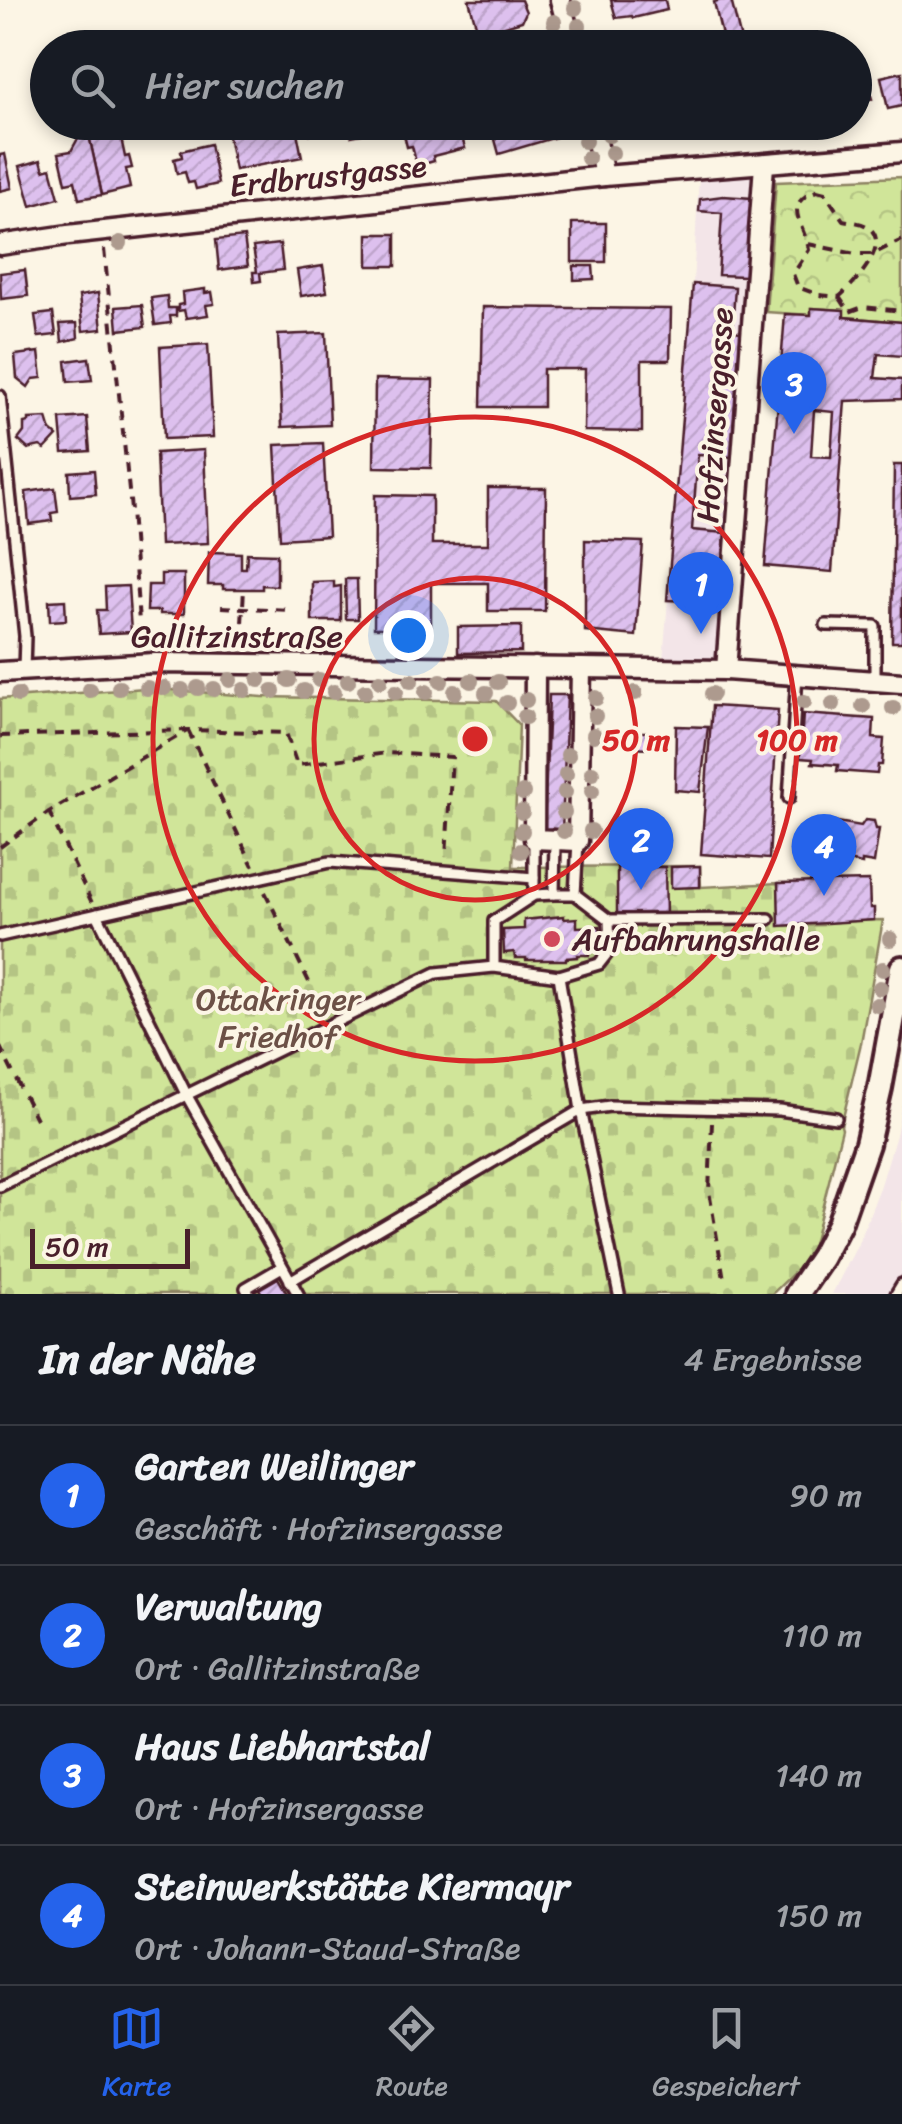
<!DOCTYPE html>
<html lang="de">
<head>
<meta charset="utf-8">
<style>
	body { margin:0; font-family:Sriracha,sans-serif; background:#242831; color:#f1f3f6 }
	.scale { position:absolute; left:30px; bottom:25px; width:160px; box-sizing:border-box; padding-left:10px; border:5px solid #4a1f2b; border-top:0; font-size:28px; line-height:35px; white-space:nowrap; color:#4a1f2b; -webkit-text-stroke:8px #fcf5e5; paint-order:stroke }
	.you { position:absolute; left:408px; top:635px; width:35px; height:35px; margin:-25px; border:8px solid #fff; border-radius:50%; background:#1a73e8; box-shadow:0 0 0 15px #1a73e833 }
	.badge { display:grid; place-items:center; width:65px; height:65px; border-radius:50%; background:#2563eb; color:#fff; font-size:32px; font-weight:700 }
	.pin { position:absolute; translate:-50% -82px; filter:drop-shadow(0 2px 5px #0008) }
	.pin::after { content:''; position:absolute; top:52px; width:35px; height:30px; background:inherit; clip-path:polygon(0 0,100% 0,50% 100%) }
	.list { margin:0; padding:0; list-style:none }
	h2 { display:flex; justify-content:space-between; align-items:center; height:130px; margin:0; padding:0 40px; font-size:42px }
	h2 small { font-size:32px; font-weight:400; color:#9ea1a6 }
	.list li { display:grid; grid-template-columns:65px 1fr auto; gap:30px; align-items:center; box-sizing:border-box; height:140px; padding:0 40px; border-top:2px solid #363941 }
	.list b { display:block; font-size:38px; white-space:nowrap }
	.list p { margin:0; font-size:32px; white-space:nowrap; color:#9ea1a6 }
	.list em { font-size:32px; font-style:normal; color:#9ea1a6 }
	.icon { flex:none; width:55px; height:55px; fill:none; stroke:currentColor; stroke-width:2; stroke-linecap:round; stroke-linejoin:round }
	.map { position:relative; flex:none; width:902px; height:1294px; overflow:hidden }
	.search { position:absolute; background:#171b24; box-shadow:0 5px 15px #0003; left:30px; right:30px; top:30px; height:110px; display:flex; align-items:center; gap:25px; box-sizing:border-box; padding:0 35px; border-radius:55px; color:#9ea1a6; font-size:38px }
	.sheet { height:690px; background:#171b24 }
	nav { display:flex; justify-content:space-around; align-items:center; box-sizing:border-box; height:140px; border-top:2px solid #363941; background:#171b24; font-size:28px; color:#9ea1a6 }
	nav a { display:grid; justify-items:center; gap:5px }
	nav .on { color:#2563eb }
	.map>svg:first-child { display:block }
	.built { fill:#f3e5e8 }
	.cemetery { fill:url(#cemetery-stones); stroke:#8d8262; stroke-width:2.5 }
	.park { fill:url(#park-crowns); stroke:#8d8262; stroke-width:2.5 }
	.building { fill:url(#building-hatch); stroke:#4a1f2b; stroke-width:2.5; fill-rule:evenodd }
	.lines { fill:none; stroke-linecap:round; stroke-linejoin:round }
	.service-casing { stroke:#4a1f2b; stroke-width:16 }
	.minor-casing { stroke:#4a1f2b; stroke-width:25 }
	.tertiary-casing { stroke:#4a1f2b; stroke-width:30 }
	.path { stroke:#4a1f2b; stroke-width:4; stroke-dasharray:10 8; stroke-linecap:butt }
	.service { stroke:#fcf5e5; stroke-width:9 }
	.minor { stroke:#fcf5e5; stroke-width:18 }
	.tertiary { stroke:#fcf5e5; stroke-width:22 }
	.tree { fill:#ad9a8e }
	.ring { fill:none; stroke:#d62828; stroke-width:5 }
	.poi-dot { fill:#d1495b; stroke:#fcf5e5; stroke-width:4 }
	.labels { text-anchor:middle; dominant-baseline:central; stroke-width:8; stroke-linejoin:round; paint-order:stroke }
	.street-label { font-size:32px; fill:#4a1f2b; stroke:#fcf5e5 }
	.poi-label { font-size:32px; fill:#4a1f2b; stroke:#fcf5e5; text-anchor:start }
	.park-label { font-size:32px; fill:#6c5046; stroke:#fcf5e5 }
	.centre { fill:#d62828; stroke:#fcf5e5; stroke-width:5 }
	.ring-label { font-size:30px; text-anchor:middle; font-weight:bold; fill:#d62828; stroke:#fcf5e5; stroke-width:8; stroke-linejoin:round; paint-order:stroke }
</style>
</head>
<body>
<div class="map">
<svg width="902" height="1294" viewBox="0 0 902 1294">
	<defs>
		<pattern id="cemetery-stones" width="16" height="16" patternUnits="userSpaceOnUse" patternTransform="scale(2.5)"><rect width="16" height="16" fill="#d0e599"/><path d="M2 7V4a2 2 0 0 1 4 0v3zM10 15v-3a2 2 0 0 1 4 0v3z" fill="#b4c484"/></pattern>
		<pattern id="park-crowns" width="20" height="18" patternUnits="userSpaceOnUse" patternTransform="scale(2.5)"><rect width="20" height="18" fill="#d0e599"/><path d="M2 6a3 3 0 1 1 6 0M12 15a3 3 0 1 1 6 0" fill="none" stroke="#b4c484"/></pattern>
		<pattern id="building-hatch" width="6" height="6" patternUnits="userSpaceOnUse" patternTransform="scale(2.5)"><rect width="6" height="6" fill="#ddc0ee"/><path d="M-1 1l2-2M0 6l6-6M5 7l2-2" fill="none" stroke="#bfa5cc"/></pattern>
	</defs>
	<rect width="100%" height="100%" fill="#fcf5e5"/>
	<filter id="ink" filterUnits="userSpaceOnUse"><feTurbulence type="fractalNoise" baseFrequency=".01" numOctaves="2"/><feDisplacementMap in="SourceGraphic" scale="20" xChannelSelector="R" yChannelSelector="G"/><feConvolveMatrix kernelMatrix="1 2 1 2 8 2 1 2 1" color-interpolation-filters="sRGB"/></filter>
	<g filter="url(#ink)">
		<g class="built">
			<path d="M754,173l-34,489 -57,-1 30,-377 6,-108z"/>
			<path d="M902,1104v190h-70l26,-50 23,-59 15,-50z"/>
		</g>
		<path class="cemetery" d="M145,688l118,9 233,4 23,24 -6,142 187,-1 1,21 77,-4 2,43 43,-1 1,-4 59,-1 -22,123 -20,83 1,3 -30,120 -11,17 -29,28h-772v-595z"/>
		<path class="park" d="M902,177v145l-58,-5 -1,-7 -32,-2v7l-45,-3 10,-130z"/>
		<g class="building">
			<path d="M469,0h52l5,12 -4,9 -34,10 -2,-5 -9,3z"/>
			<path d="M611,0h54l2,10 -34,8 -1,-2 -16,2z"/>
			<path d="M720,0h11l12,48h-18l-11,-46z"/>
			<path d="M861,61l11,38 -18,5v-41z"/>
			<path d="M902,72v34l-14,3 -7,-32z"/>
			<path d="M225,122h70l7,35 -67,13z"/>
			<path d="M308,122h34l1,6 -33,6z"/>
			<path d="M348,122h27l2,9 -26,5z"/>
			<path d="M401,122h57l7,26 -32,8 1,5 -17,5 -5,-20 -5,1z"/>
			<path d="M469,122h87l4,14 -61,18 -8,-29 -20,6z"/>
			<path d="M632,122h63l1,6 -60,8z"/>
			<path d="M123,124l3,12 -5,2 4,19 4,-1 3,12 -6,1 4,19 -28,7 -14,-64z"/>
			<path d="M88,131l14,64 -23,4 -4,-18 -9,2 -7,-30 12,-2 10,-18z"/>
			<path d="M210,144l8,40 -22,5 -2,-7 -6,1 -3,-11 -8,2 -3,-15 8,-2 -1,-6z"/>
			<path d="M5,154l7,34 -12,3v-36z"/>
			<path d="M41,160l3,10 7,-2 8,30 -28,8 -11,-40z"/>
			<path d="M723,196l29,2 -7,78 -27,-1 4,-62 -23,-2 1,-12z"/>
			<rect x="572" y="223" width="34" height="39"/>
			<rect x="368" y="234" width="28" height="32"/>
			<path d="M244,237l4,29 -29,4 -3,-30z"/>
			<path d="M280,244l3,26 -23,3 1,8 -7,1 -1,-10h4l-4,-25z"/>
			<path d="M323,266l4,26 -26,4 -4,-26z"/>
			<path d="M574,266h19l1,13 -20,1z"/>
			<path d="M25,270l3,26 -27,3 -1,-26z"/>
			<path d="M693,284l42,3 -3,44 9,1 -10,125 -33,-2 -6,75 33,3 -3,39h-3l-1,12 -30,-2 -1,19 -20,-1z"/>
			<path d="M205,289v4l7,-1 2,12 -8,1 2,10 -22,3 -2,-8 -6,1v-6l5,-1 -1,-12z"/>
			<path d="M98,293l4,36 -19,2 -4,-35z"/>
			<path d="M167,296l1,12h8v8h-6l1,7 -16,2 -4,-27z"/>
			<path d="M142,305l3,22 -27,3 -2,-23z"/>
			<path d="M483,307l188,2 -1,51h-28v72l-58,-1 1,-62h-42v38h-62z"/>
			<path d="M811,308l33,2v7l58,5v34l-24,-2 -3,24 27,2v19l-57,2 -13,171 -67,-6 20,-252 26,1zM814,410l20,2 -3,45 -20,-1z"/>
			<path d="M53,313l3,22 -18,2 -3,-22z"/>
			<path d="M77,323l1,15 -16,4 -2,-18z"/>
			<path d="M326,333l4,92 -48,2 -4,-92z"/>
			<path d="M208,344l5,93 -49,2 -4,-92z"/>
			<path d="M39,352l3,26 -9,1 -5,8 -11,-9 -2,-23z"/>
			<path d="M89,358l3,22 -24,2 -2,-21z"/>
			<path d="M375,379l58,1 -2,88 -57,-1z"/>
			<path d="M87,417l3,34 -27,2 -3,-34z"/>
			<path d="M47,418l4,13 6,5 -12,13 -5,-3 -12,3 -10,-9 6,-8v-9l5,-1v-3z"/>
			<path d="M323,443l5,93 -48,3 -5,-94z"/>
			<path d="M204,450l4,93 -48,2 -4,-92z"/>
			<path d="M894,465h8v177h-10z"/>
			<path d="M94,470l2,24 -26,2 -1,-24z"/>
			<path d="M55,488l3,24 -7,1 1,8 -23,3 -3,-32z"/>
			<path d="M488,488h58l-1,123h-57v-28h-57v45h-57l1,-133 57,1v48h56z"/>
			<path d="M585,540l58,2 -7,94 -51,-5z"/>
			<path d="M209,552l32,1v15h5l1,-15 30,1v32l-15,-1v4h-39v-4h-15z"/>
			<path d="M161,574h23v40h-24v-3h-13l1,-26h13z"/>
			<path d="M345,579h12l1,40h-12z"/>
			<path d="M334,581v6l7,-1v35h-29v-39z"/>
			<path d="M128,586l3,46 -32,2 -2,-24h9l-1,-23z"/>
			<path d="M65,600l1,20 -16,1 -1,-20z"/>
			<path d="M521,626v26l-63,1v-26z"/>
			<path d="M549,695h18l-5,137 -18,-1z"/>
			<path d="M712,706l66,4 -9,149 -68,-5z"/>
			<path d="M803,714l71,5 -1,19 11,1 -2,26h-4l-1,9 -40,-3 1,-6 -26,-2 1,-4 -13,-1z"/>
			<path d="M676,726l32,1 -8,65 -25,-2z"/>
			<path d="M630,732h19v16l-20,-1z"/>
			<path d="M865,820l9,1 2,8h3l-5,34 -12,-2v3l-25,-5v-2l-12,-3 6,-33 30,5z"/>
			<path d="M700,866v21l-29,1v-21z"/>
			<path d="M617,867h48l1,48 -49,-1z"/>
			<path d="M869,881l1,27h4v12l-95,6 -1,-43z"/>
			<path d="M564,916v3l13,-1v9l23,-1 1,22h-12v7h-11v2l-12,1v2h-40v-2h-11l-1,-6 -10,1 -1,-23 21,-1v-9z"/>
			<path d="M278,1278l9,16h-25l-3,-5z"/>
		</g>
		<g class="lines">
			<defs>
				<g id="service">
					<path d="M0,396l25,240 -1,35"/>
					<path d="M826,625l49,1v55"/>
					<path d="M789,798l8,-123"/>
					<path d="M554,894l1,-54"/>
					<path d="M575,894l3,-52"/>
					<path d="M534,895v-56"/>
					<path d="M97,914l89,180 112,200"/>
					<path d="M609,920l160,-1"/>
					<path d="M0,936l330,-74 204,16"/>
					<path d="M559,976l22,134 38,184"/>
					<path d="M0,1186l436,-213 58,-6 65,9 40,-12 11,-14 -1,-30 -34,-26h-21l-20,1 -40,26v46"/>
					<path d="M290,1281l291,-171 29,-4 169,4 57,8"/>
					<path d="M249,1294l-3,-6 36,-21"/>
					<path d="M896,1294l6,-10"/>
				</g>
				<g id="minor">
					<path d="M560,0l13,48"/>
					<path d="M593,122l11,54"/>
					<path d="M0,245l68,-10 536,-59 298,-24"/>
					<path d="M535,667l-1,172 44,2 3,-173"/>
					<path d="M726,670l38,-505"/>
					<path d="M0,672l155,-9 426,5 145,2 176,13"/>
				</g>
				<path id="tertiary" d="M797,1294l25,-37 17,-33 28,-80 13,-56 22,-120"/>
			</defs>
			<use href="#service" class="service-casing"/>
			<use href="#minor" class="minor-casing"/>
			<use href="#tertiary" class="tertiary-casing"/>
			<g class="path">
				<path d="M817,191l8,2 18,27c8,2 19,2 25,7 25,17 -15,58 -29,70l-20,-2 -21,-8 -5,-13 16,-24c-4,-25 -29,-47 8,-59z"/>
				<path d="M808,244l47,10h18l29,-14"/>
				<path d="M104,249l27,261 9,126 3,5"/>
				<path d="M840,298l9,14 14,-5 39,4"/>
				<path d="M221,607l69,3"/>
				<path d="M241,640l3,-51"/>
				<path d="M188,730l65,136"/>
				<path d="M0,736l188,-6 98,3 11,32 90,-12 65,4 -6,100"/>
				<path d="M49,812l43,91"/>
				<path d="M0,847l49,-35 138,-81"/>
				<path d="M265,892l46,94"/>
				<path d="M0,1047l36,72"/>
				<path d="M712,1123l-3,68 15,88"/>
			</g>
			<use href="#service" class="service"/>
			<use href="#minor" class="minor"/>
			<use href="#tertiary" class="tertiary"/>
		</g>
		<g class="tree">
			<circle cx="575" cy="8" r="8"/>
			<circle cx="554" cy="22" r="8"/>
			<circle cx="579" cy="26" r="8"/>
			<circle cx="609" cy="135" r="8"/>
			<circle cx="585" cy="141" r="8"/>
			<circle cx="612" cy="153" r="8"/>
			<circle cx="588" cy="158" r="8"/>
			<circle cx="120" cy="243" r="8"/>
			<circle cx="230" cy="680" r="8"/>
			<circle cx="259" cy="680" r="8"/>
			<circle cx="289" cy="680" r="8"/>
			<circle cx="319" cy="680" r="8"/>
			<circle cx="348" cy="681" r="8"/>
			<circle cx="380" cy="681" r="8"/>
			<circle cx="411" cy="681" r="8"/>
			<circle cx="441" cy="681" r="8"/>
			<circle cx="471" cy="681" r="8"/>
			<circle cx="498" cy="682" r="8"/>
			<circle cx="119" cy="688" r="8"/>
			<circle cx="147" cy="688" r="8"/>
			<circle cx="164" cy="688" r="8"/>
			<circle cx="198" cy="688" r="8"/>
			<circle cx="214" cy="689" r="8"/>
			<circle cx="90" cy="690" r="8"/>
			<circle cx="182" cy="690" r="8"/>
			<circle cx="244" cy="690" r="8"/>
			<circle cx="273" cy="691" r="8"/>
			<circle cx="304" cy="691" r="8"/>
			<circle cx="365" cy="691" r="8"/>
			<circle cx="334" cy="692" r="8"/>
			<circle cx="396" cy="692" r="8"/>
			<circle cx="426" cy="692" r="8"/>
			<circle cx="455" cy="692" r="8"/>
			<circle cx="486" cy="693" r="8"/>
			<circle cx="635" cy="693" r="8"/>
			<circle cx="712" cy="694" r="8"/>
			<circle cx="18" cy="695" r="8"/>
			<circle cx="596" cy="698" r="8"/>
			<circle cx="526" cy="700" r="8"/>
			<circle cx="804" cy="702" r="8"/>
			<circle cx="507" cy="703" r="8"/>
			<circle cx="833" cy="704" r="8"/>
			<circle cx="863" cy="706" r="8"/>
			<circle cx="893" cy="708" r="8"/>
			<circle cx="595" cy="716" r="8"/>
			<circle cx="525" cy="717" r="8"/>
			<circle cx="594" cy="735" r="8"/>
			<circle cx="568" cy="755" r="8"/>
			<circle cx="592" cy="773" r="8"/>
			<circle cx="566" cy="774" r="8"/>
			<circle cx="592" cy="791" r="8"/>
			<circle cx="565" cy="792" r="8"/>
			<circle cx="523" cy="793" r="8"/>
			<circle cx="522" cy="812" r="8"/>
			<circle cx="564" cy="812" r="8"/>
			<circle cx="522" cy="831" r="8"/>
			<circle cx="564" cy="831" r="8"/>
			<circle cx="591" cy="831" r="8"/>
			<circle cx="521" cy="851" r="8"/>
			<circle cx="890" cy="939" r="8"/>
			<circle cx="883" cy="969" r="8"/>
			<circle cx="880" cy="988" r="8"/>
			<circle cx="877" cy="1005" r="8"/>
		</g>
	</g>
	<g class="ring">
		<circle cx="475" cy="739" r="161"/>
		<circle cx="475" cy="739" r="322"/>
	</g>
	<circle class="poi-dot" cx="552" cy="939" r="10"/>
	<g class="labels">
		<g class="street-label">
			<text transform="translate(328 176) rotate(-6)">Erdbrustgasse</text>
			<text transform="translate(715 415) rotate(-86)">Hofzinsergasse</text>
			<text x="237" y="636">Gallitzinstraße</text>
		</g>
		<g class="poi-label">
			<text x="572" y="939">Aufbahrungshalle</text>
		</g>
		<g class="park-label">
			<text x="278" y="999">Ottakringer<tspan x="278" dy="37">Friedhof</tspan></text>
		</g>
	</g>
	<circle cx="475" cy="739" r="15" class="centre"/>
	<g class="ring-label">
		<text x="636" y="750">50 m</text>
		<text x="797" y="750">100 m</text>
	</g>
</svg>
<div class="scale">50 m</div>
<div class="you"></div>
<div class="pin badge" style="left:701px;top:634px">1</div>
<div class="pin badge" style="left:641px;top:890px">2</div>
<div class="pin badge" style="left:794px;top:434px">3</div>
<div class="pin badge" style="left:824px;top:896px">4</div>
<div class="search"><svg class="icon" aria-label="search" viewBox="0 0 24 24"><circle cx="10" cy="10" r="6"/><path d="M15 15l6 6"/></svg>Hier suchen</div>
</div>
<section class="sheet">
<h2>In der Nähe<small>4 Ergebnisse</small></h2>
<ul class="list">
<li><span class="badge">1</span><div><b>Garten Weilinger</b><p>Geschäft · Hofzinsergasse</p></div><em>90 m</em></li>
<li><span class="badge">2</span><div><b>Verwaltung</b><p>Ort · Gallitzinstraße</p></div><em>110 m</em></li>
<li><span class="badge">3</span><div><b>Haus Liebhartstal</b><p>Ort · Hofzinsergasse</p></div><em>140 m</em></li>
<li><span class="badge">4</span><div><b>Steinwerkstätte Kiermayr</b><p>Ort · Johann-Staud-Straße</p></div><em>150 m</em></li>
</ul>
</section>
<nav>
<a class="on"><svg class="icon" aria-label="map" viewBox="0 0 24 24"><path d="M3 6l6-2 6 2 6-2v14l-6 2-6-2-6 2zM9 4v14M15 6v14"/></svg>Karte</a>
<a><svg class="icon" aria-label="directions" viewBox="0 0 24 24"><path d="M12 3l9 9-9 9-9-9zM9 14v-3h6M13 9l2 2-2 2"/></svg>Route</a>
<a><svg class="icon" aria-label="saved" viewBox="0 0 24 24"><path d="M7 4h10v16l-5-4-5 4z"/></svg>Gespeichert</a>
</nav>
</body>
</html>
